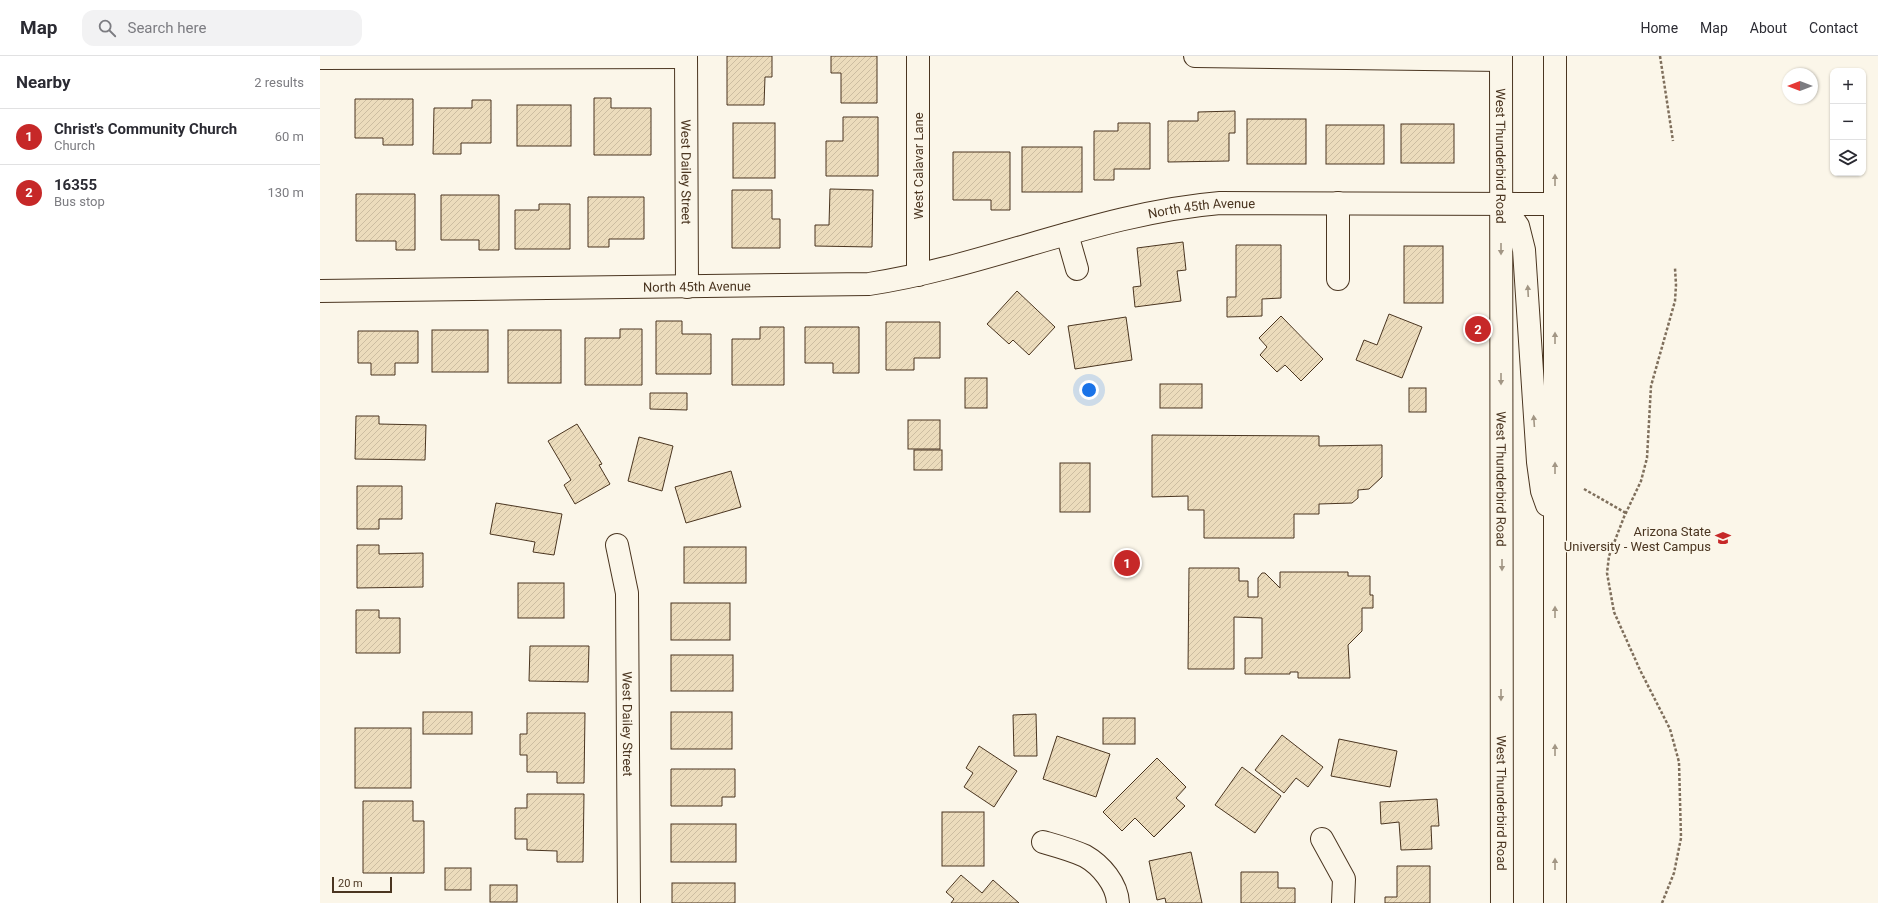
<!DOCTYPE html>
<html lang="en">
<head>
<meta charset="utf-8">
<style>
	body { margin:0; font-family:Roboto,sans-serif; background:#f2f2f3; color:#2b2b33 }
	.controls { position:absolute; right:12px; top:12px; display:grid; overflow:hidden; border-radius:8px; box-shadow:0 1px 3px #0004 }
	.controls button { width:36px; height:36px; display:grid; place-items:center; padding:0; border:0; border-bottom:1px solid #e1e1e2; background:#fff; color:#2b2b33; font:20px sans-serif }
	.compass { position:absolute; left:1462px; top:12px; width:36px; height:36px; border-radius:50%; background:#fff; box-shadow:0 1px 3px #0004; rotate:270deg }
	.scale { position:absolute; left:12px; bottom:10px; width:60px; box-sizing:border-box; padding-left:4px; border:2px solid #4a3520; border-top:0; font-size:11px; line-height:14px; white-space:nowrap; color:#4a3520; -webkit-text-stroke:3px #fbf6e9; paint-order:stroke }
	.you { position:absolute; left:769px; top:334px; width:14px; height:14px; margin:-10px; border:3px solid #fff; border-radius:50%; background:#1a73e8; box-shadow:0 0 0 6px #1a73e833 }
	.badge { display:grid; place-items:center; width:26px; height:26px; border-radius:50%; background:#c62828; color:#fff; font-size:13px; font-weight:700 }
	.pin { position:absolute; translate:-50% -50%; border:2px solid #fff; box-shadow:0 1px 4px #0006 }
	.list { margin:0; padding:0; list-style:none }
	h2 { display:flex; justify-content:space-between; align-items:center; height:52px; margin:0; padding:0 16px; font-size:17px }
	h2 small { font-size:13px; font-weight:400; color:#7c7c81 }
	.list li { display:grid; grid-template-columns:26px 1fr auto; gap:12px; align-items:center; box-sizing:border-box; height:56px; padding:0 16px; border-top:1px solid #e1e1e2 }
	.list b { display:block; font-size:15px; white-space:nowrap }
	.list p { margin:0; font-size:13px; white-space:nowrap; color:#7c7c81 }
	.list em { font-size:13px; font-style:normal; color:#7c7c81 }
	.icon { flex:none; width:22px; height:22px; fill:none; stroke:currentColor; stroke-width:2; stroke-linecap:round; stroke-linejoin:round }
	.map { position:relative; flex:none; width:1558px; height:847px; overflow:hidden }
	header { display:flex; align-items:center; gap:24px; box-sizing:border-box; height:56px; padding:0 20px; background:#fff; border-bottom:1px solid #e1e1e2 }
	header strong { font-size:19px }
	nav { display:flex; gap:22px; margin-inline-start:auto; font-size:14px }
	.search { width:280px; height:36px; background:#f2f2f3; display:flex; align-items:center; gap:10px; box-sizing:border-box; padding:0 14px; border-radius:12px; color:#7c7c81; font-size:15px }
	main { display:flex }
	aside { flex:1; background:#fff }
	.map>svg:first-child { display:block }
	.building { fill:url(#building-hatch); stroke:#4a3520 }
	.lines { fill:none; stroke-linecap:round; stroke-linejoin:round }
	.minor-casing { stroke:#4a3520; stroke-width:24 }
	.major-casing { stroke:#4a3520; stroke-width:24 }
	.path { stroke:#7f6f5c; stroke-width:2.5; stroke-dasharray:3 2; stroke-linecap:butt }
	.minor { stroke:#fbf6e9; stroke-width:22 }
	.major { stroke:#fbf6e9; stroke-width:22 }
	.oneway { fill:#a29684 }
	.labels { text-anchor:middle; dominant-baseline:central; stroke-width:3; stroke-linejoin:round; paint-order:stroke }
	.street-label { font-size:13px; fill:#4a3520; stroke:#fbf6e9 }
	.poi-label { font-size:13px; fill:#4a3520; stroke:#fbf6e9; text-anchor:end }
</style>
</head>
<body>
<header>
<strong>Map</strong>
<div class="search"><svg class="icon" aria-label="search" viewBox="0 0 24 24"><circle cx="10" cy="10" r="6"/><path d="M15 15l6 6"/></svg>Search here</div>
<nav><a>Home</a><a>Map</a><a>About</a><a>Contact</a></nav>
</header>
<main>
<aside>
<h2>Nearby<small>2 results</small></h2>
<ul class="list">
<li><span class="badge">1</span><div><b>Christ's Community Church</b><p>Church</p></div><em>60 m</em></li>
<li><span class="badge">2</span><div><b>16355</b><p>Bus stop</p></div><em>130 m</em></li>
</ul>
</aside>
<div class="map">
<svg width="1558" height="847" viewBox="0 0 1558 847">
	<defs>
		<pattern id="building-hatch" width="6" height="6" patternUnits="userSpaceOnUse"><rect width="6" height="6" fill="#ecdcbc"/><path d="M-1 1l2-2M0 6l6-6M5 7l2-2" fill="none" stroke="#ccbda1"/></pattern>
	</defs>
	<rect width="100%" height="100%" fill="#fbf6e9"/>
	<g class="building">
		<path d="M407,0h45v21h-7l-1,28h-37z"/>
		<path d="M511,0h46v47h-36v-30h-10z"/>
		<path d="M274,42h17v10h40v47h-57z"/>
		<path d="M35,43h58v46h-30v-7h-28z"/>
		<path d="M152,44h19v43h-30v11h-28l1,-46h38z"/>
		<rect x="197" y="49" width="54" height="41"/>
		<path d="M915,55v22h-6v28l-61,1v-41h30v-9z"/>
		<path d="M523,61h35v59h-52v-35h17z"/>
		<rect x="927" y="63" width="59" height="45"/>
		<rect x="413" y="67" width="42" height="55"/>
		<path d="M798,67h32v46h-36v11h-20v-49h24z"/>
		<rect x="1081" y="68" width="53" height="39"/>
		<rect x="1006" y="69" width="58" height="39"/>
		<rect x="702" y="91" width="60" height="45"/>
		<path d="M633,96h57v58h-19v-10h-38z"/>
		<path d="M510,133l43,1 -1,57 -57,-1v-21h14z"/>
		<path d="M412,134h40v29h8v29h-48z"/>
		<path d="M36,138h59v56h-19v-9h-40z"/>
		<path d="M121,139h58v55h-20v-10h-38z"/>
		<path d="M268,141h56v42h-35v8h-21z"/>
		<path d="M219,148h31v45h-55v-39h24z"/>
		<path d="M863,186l3,28 -9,1 4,30 -46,6 -2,-20 8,-1 -4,-38z"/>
		<path d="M916,189h45v53l-19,1v17l-35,1v-20h9z"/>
		<rect x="1084" y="190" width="39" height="57"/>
		<path d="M697,235l38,36 -26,28 -16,-15 -4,4 -22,-20z"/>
		<path d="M1069,258l33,13 -20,51 -46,-18 8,-20 13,5z"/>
		<path d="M961,260l42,43 -22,22 -16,-16 -8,7 -17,-17 7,-8 -8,-9z"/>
		<path d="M806,261l6,43 -57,9 -7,-43z"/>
		<rect x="1156" y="264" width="4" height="10"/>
		<path d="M336,265h26v13h29v40h-55z"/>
		<path d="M566,266h54v36h-26v12h-28z"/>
		<path d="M440,271h24v58h-52v-46h28z"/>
		<path d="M485,271h54v46h-26v-10h-28z"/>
		<path d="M300,273h22v56h-57v-47h35z"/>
		<rect x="112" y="274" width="56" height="42"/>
		<rect x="188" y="274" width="53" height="53"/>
		<path d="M38,275h60v32h-23v12h-24v-12h-13z"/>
		<rect x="645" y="322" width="22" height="30"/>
		<rect x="840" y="328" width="42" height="24"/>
		<rect x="1089" y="332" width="17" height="24"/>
		<path d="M330,337h37v17l-37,-1z"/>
		<path d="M36,360h23v8l47,1 -1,35 -70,-1z"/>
		<rect x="588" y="364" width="32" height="29"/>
		<path d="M257,368l25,40 -3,1 11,19 -35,20 -11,-19 7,-5 -23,-39z"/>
		<path d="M832,379l167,1v10l63,-1v32l-13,12 -11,1v8l-6,5 -33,1v10h-25v24h-90v-28h-16v-14l-36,1z"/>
		<path d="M319,381l34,9 -11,45 -34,-10z"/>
		<rect x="594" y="394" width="28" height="20"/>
		<rect x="740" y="407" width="30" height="49"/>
		<path d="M411,415l10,36 -55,16 -11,-36z"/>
		<path d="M37,430h45v33h-23v10h-22z"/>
		<path d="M176,447l66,11 -8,41 -21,-3 2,-10 -45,-8z"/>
		<path d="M37,489h22v9l44,-1v34l-66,1z"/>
		<rect x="364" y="491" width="62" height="36"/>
		<path d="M869,512h50v13h9v16h10v-19l4,-5h3l15,15v-16h68v4h22v19h3v13h-11v23l-14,14 2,33h-52v-6h-8v2h-45v-16h17v-40l-28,-1v52h-46z"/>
		<rect x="198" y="527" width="46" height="35"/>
		<rect x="351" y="547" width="59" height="37"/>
		<path d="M36,554h23v8h21v35h-44z"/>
		<path d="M210,590h59l-1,36 -59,-1z"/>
		<rect x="351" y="599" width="62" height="36"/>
		<rect x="103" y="656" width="49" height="22"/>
		<rect x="351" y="656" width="61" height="37"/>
		<path d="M207,657h58l-1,70h-27v-11h-30v-17h-7v-21h7z"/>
		<path d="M716,658l1,42h-23l-1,-41z"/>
		<rect x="783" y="662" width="32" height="26"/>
		<rect x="35" y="672" width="56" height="60"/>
		<path d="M962,679l41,32 -15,20 -12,-9 -12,15 -29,-23z"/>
		<path d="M737,680l53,18 -14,43 -53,-18z"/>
		<path d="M1019,683l58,12 -7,36 -59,-11z"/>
		<path d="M659,690l38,25 -23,36 -30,-20 9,-14 -7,-5z"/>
		<path d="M837,702l29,29 -10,11 9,8 -31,31 -19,-19 -13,13 -19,-19z"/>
		<path d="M922,711l39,29 -26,37 -40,-28z"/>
		<path d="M351,713h64v28h-13v9h-51z"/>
		<path d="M207,738h57l-1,68h-26v-11l-30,-1v-11h-12v-31h12z"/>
		<path d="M1117,743l2,27h-8l1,23 -31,1 -2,-28 -18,2 -1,-22z"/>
		<path d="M43,745h50v20h11v52h-61z"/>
		<rect x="622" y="756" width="42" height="54"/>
		<rect x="351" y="768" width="65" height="38"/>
		<path d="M871,796l11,51h-36l-1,-5 -8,2 -8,-39z"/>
		<path d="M1077,810h33v37h-45v-6h12z"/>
		<rect x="125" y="812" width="26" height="22"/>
		<path d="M921,816h37v16h17v15h-54z"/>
		<path d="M641,819l21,18 11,-13 26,23h-68l3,-4 -8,-7z"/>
		<rect x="352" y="827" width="63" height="20"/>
		<rect x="170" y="829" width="27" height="17"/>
	</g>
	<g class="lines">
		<defs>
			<g id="minor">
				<path id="s1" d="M366,0l1,231"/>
				<path d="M598,0v219"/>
				<path d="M875,0l306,4"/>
				<path d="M0,2l366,-1"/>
				<path d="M1018,147v76"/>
				<path d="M747,178l10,35"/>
				<path id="s2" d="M0,235l549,-7c119,-18 230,-71 351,-81l335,1"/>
				<path id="s3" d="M297,489l10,48 2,310"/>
				<path d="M1002,783l22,40 -1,24"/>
				<path d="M723,786c14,4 29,8 42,14 16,9 32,28 33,47"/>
			</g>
			<g id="major">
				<path id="s4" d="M1181,0l1,847"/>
				<path d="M1235,0v847"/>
				<path d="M1181,147l17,23 6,24 14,212 4,29 5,14"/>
			</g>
		</defs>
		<use href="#minor" class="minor-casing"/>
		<use href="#major" class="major-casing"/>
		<g class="path">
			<path d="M1340,0l13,85"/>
			<path d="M1264,433l42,24"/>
			<path d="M1342,847l12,-30 7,-35 -2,-76 -9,-33 -30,-59 -26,-58 -7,-39 2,-17 15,-39 17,-36 6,-23 4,-72 24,-85 1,-16 -1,-17"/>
		</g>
		<use href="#minor" class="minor"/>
		<use href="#major" class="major"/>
	</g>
	<defs><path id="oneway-solid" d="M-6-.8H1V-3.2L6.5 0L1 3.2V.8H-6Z"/></defs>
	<g class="oneway">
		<use href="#oneway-solid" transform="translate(1235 124) rotate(-90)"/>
		<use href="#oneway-solid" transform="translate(1181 193) rotate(90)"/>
		<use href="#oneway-solid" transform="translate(1208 235) rotate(-93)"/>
		<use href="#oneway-solid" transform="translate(1235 282) rotate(-90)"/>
		<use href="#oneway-solid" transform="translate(1181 323) rotate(90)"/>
		<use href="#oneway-solid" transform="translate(1214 365) rotate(-94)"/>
		<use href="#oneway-solid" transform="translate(1235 412) rotate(-90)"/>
		<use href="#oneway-solid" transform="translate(1182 509) rotate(90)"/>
		<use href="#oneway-solid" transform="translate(1235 556) rotate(-90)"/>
		<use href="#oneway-solid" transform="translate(1181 639) rotate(90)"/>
		<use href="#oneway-solid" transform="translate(1235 694) rotate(-90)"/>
		<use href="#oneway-solid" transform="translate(1235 808) rotate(-90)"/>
	</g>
	<defs>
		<symbol id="university-bare" viewBox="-9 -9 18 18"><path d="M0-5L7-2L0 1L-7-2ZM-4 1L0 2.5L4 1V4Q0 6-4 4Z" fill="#c62828" stroke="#fbf6e9" stroke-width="2.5" paint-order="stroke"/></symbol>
	</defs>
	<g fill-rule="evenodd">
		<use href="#university-bare" x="1392" y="471" width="22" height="22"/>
	</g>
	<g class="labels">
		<g class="street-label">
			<text stroke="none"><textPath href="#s4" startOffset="100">West Thunderbird Road</textPath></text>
			<text transform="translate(598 110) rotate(-90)">West Calavar Lane</text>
			<text stroke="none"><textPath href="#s1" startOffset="116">West Dailey Street</textPath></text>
			<text stroke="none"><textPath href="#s2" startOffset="891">North 45th Avenue</textPath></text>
			<text stroke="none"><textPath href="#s2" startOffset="377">North 45th Avenue</textPath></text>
			<text stroke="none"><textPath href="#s4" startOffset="423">West Thunderbird Road</textPath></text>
			<text stroke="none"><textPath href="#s3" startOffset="180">West Dailey Street</textPath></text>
			<text stroke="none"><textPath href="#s4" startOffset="747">West Thunderbird Road</textPath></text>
		</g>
		<g class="poi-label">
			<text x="1391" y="475">Arizona State<tspan x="1391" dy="15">University - West Campus</tspan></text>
		</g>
	</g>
</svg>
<div class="controls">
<button>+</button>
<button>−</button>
<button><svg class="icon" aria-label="layers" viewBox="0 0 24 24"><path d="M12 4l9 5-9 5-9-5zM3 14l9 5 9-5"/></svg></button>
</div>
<svg class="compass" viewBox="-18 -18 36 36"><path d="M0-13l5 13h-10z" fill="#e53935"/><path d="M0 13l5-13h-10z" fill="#7c7c81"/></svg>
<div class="scale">20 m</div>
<div class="you"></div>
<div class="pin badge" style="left:807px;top:507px">1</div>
<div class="pin badge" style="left:1158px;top:273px">2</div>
</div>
</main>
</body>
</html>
